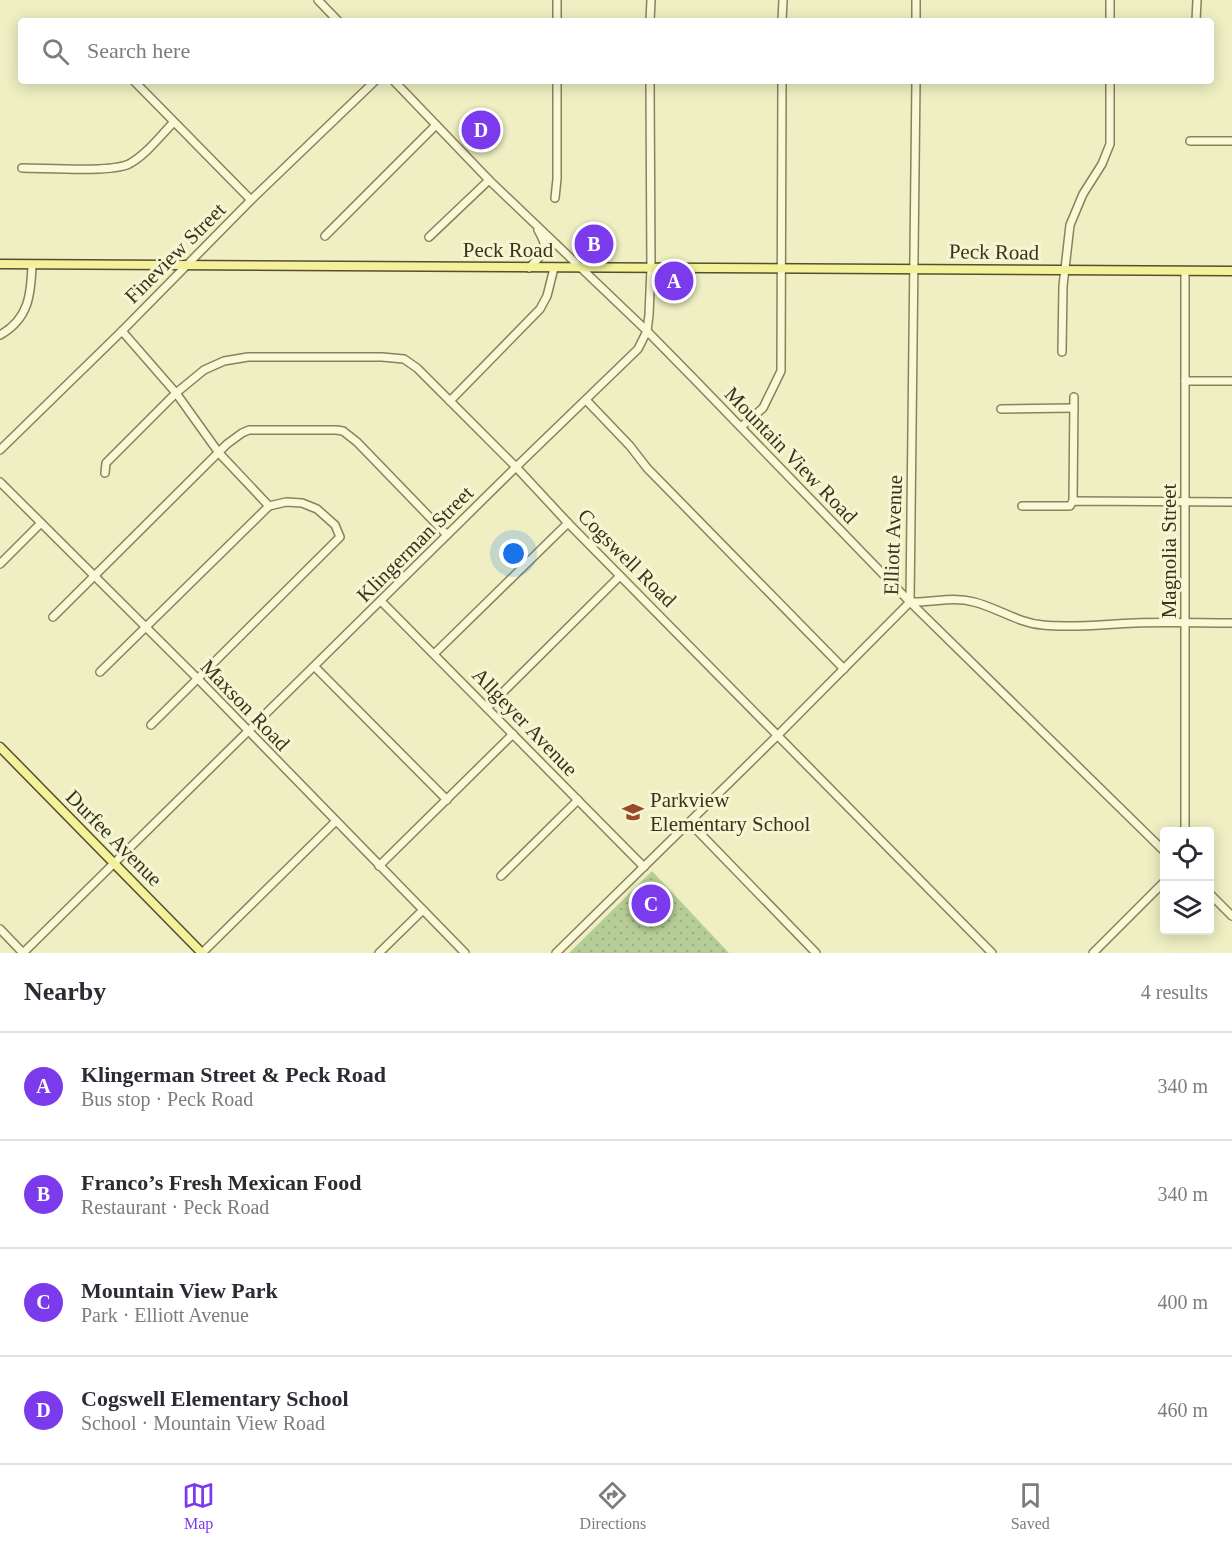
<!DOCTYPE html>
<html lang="en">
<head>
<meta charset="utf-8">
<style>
	body { margin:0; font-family:"Times New Roman",serif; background:#f2f2f3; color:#2b2b33 }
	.controls { position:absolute; right:18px; bottom:18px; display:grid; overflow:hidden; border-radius:6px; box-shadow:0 3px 15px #0003 }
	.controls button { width:54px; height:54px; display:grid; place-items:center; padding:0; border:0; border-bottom:2px solid #e1e1e2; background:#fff; color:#2b2b33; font:30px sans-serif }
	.you { position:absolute; left:514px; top:554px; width:21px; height:21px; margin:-15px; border:4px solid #fff; border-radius:50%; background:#1a73e8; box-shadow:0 0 0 9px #1a73e833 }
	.badge { display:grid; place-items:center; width:39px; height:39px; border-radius:50%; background:#7c3aed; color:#fff; font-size:20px; font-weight:700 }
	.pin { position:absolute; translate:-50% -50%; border:3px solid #fff; box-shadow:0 2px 6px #0006 }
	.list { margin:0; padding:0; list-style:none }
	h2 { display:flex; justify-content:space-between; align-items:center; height:78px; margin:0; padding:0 24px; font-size:26px }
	h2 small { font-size:20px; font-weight:400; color:#7c7c81 }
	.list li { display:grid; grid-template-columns:39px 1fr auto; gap:18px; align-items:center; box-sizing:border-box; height:108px; padding:0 24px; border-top:2px solid #e1e1e2 }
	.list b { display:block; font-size:22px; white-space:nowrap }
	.list p { margin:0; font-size:20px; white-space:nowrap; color:#7c7c81 }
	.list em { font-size:20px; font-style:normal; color:#7c7c81 }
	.icon { flex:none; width:33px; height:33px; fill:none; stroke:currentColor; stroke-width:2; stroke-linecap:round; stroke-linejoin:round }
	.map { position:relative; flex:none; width:1232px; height:953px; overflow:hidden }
	.search { position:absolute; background:#fff; box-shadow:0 3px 15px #0003; left:18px; right:18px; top:18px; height:66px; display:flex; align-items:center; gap:15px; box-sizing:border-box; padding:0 21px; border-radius:6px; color:#7c7c81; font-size:22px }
	.sheet { height:510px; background:#fff }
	nav { display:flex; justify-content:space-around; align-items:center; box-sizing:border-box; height:84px; border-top:2px solid #e1e1e2; background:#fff; font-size:16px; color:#7c7c81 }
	nav a { display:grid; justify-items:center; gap:3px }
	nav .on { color:#7c3aed }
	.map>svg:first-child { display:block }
	.green { fill:url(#green-dots) }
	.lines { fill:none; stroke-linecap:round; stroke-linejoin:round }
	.minor-casing { stroke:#8a8259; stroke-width:10 }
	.major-casing { stroke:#574e2e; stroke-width:11 }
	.minor { stroke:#f9f9d7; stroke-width:7 }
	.major { stroke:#f3f29a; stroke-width:8 }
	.labels { text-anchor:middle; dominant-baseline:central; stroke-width:6; stroke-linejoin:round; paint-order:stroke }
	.street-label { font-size:21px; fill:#39331e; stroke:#f6f6d3 }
	.poi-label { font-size:21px; fill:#39331e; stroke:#f6f6d3; text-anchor:start }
</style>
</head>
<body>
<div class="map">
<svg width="1232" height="953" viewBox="0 0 1232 953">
	<defs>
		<pattern id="green-dots" width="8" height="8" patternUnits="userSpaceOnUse" patternTransform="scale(1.5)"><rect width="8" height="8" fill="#b6cd97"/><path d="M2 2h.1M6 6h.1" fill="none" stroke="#9db082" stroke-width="1.8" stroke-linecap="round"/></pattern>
	</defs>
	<rect width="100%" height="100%" fill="#efefc3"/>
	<path class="green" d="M652,871l77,82h-160z"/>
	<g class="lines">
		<defs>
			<g id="minor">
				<path d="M318,0l20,21"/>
				<path d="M557,0v21"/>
				<path d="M1110,0v21"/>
				<path d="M650,21l1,-21"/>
				<path d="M782,21l1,-21"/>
				<path d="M916,21v-21"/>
				<path d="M1196,21l1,-21"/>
				<path d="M134,81l117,119"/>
				<path d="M394,81l95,99 158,151 51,52 212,219 254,249"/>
				<path d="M1190,141h42"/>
				<path d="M22,168c24,0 88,5 107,-4 17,-9 31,-28 44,-41"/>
				<path d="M555,198l2,-19v-98"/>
				<path d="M325,236l111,-111"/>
				<path d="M429,237l60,-57"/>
				<path d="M529,268c16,-17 21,-17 9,-38"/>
				<path d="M1185,271v560"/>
				<path d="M122,331l54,62 43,60 50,53 17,-4 16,1 15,6 18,16 5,12 -189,188"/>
				<path d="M0,335c29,-16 31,-41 32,-70"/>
				<path d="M1062,352l1,-66 7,-61 13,-31 19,-30 8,-20v-63"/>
				<path d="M1185,381h47"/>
				<path d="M586,400l44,46 17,22 197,201"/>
				<path d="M450,401l90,-92 7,-13 7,-28"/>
				<path d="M1001,409l73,-1"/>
				<path d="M741,427l22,-19 18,-37 1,-290"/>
				<path d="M0,450l122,-119 129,-131 124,-119"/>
				<path d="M105,473l1,-10 70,-70 28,-23 20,-9 24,-4h134l22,2 13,9 99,99 52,56 424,430"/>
				<path d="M0,482l198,197 267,274"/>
				<path d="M1073,501l1,-104"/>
				<path d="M1022,506h48l3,-5 159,1"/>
				<path d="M0,564l41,-41"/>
				<path d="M381,601l263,266"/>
				<path d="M910,602c22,1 42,-6 64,0 24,6 44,21 69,23 31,3 62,-1 92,-2 32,-1 65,0 97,0"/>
				<path d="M53,617l174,-173 15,-11 7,-3h87l7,1 14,11 90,93"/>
				<path d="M434,654l134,-131"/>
				<path d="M315,667l132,133"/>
				<path d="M100,672l169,-166"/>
				<path d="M487,708l133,-132"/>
				<path d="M690,823l126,130"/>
				<path d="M379,866l134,-132"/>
				<path d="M501,876l77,-76"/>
				<path d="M1210,894l22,22"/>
				<path d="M0,929l23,24"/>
				<path d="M23,953l493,-486 122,-118 9,-18 2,-16 2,-47 -1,-187"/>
				<path d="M202,953l134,-132"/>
				<path d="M379,953l44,-43"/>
				<path d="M556,953l222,-218 132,-133 6,-521"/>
				<path d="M1093,953l71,-71"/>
			</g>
			<g id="major">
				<path d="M0,264l1232,7"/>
				<path d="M0,747l202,206"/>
			</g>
		</defs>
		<use href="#minor" class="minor-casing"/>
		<use href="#major" class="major-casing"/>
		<use href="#minor" class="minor"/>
		<use href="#major" class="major"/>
	</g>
	<defs>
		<symbol id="school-bare" viewBox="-9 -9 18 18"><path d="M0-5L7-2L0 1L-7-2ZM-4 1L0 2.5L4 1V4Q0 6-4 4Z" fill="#9a4a28" stroke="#f6f6d3" stroke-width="2.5" paint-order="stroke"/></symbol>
	</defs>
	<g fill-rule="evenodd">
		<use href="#school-bare" x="618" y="797" width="30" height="30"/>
	</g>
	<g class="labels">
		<g class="street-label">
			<text x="508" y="250">Peck Road</text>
			<text transform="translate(994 252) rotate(1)">Peck Road</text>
			<text transform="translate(175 253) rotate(-45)">Fineview Street</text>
			<text transform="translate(791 455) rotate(46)">Mountain View Road</text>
			<text transform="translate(893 535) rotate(-88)">Elliott Avenue</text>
			<text transform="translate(415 544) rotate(-45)">Klingerman Street</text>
			<text transform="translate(1169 551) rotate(-90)">Magnolia Street</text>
			<text transform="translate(627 558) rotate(45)">Cogswell Road</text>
			<text transform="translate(245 705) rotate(46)">Maxson Road</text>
			<text transform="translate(525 722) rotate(46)">Allgeyer Avenue</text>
			<text transform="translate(114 838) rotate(45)">Durfee Avenue</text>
		</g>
		<g class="poi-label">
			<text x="650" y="800">Parkview<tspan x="650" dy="24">Elementary School</tspan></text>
		</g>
	</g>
</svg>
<div class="controls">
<button><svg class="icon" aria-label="locate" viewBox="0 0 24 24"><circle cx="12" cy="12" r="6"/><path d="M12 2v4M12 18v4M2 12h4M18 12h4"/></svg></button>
<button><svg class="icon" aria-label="layers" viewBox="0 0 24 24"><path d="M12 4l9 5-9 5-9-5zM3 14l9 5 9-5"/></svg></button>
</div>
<div class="you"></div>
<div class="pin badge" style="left:674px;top:281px">A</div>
<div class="pin badge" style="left:594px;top:244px">B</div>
<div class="pin badge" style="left:651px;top:904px">C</div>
<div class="pin badge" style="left:481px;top:130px">D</div>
<div class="search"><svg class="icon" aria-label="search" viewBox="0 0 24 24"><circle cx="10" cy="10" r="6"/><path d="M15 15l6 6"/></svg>Search here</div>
</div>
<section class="sheet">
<h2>Nearby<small>4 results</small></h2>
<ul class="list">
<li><span class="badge">A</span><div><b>Klingerman Street &amp; Peck Road</b><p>Bus stop · Peck Road</p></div><em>340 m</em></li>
<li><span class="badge">B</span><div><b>Franco’s Fresh Mexican Food</b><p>Restaurant · Peck Road</p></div><em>340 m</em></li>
<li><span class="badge">C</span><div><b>Mountain View Park</b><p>Park · Elliott Avenue</p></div><em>400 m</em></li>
<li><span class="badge">D</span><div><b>Cogswell Elementary School</b><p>School · Mountain View Road</p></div><em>460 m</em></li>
</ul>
</section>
<nav>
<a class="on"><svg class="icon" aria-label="map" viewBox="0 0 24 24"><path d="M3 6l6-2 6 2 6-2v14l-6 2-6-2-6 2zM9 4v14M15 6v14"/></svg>Map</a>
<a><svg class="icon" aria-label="directions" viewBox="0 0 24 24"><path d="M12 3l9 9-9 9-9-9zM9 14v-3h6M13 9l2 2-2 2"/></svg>Directions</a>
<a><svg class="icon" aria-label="saved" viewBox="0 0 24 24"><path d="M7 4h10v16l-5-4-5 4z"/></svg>Saved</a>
</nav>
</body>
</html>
